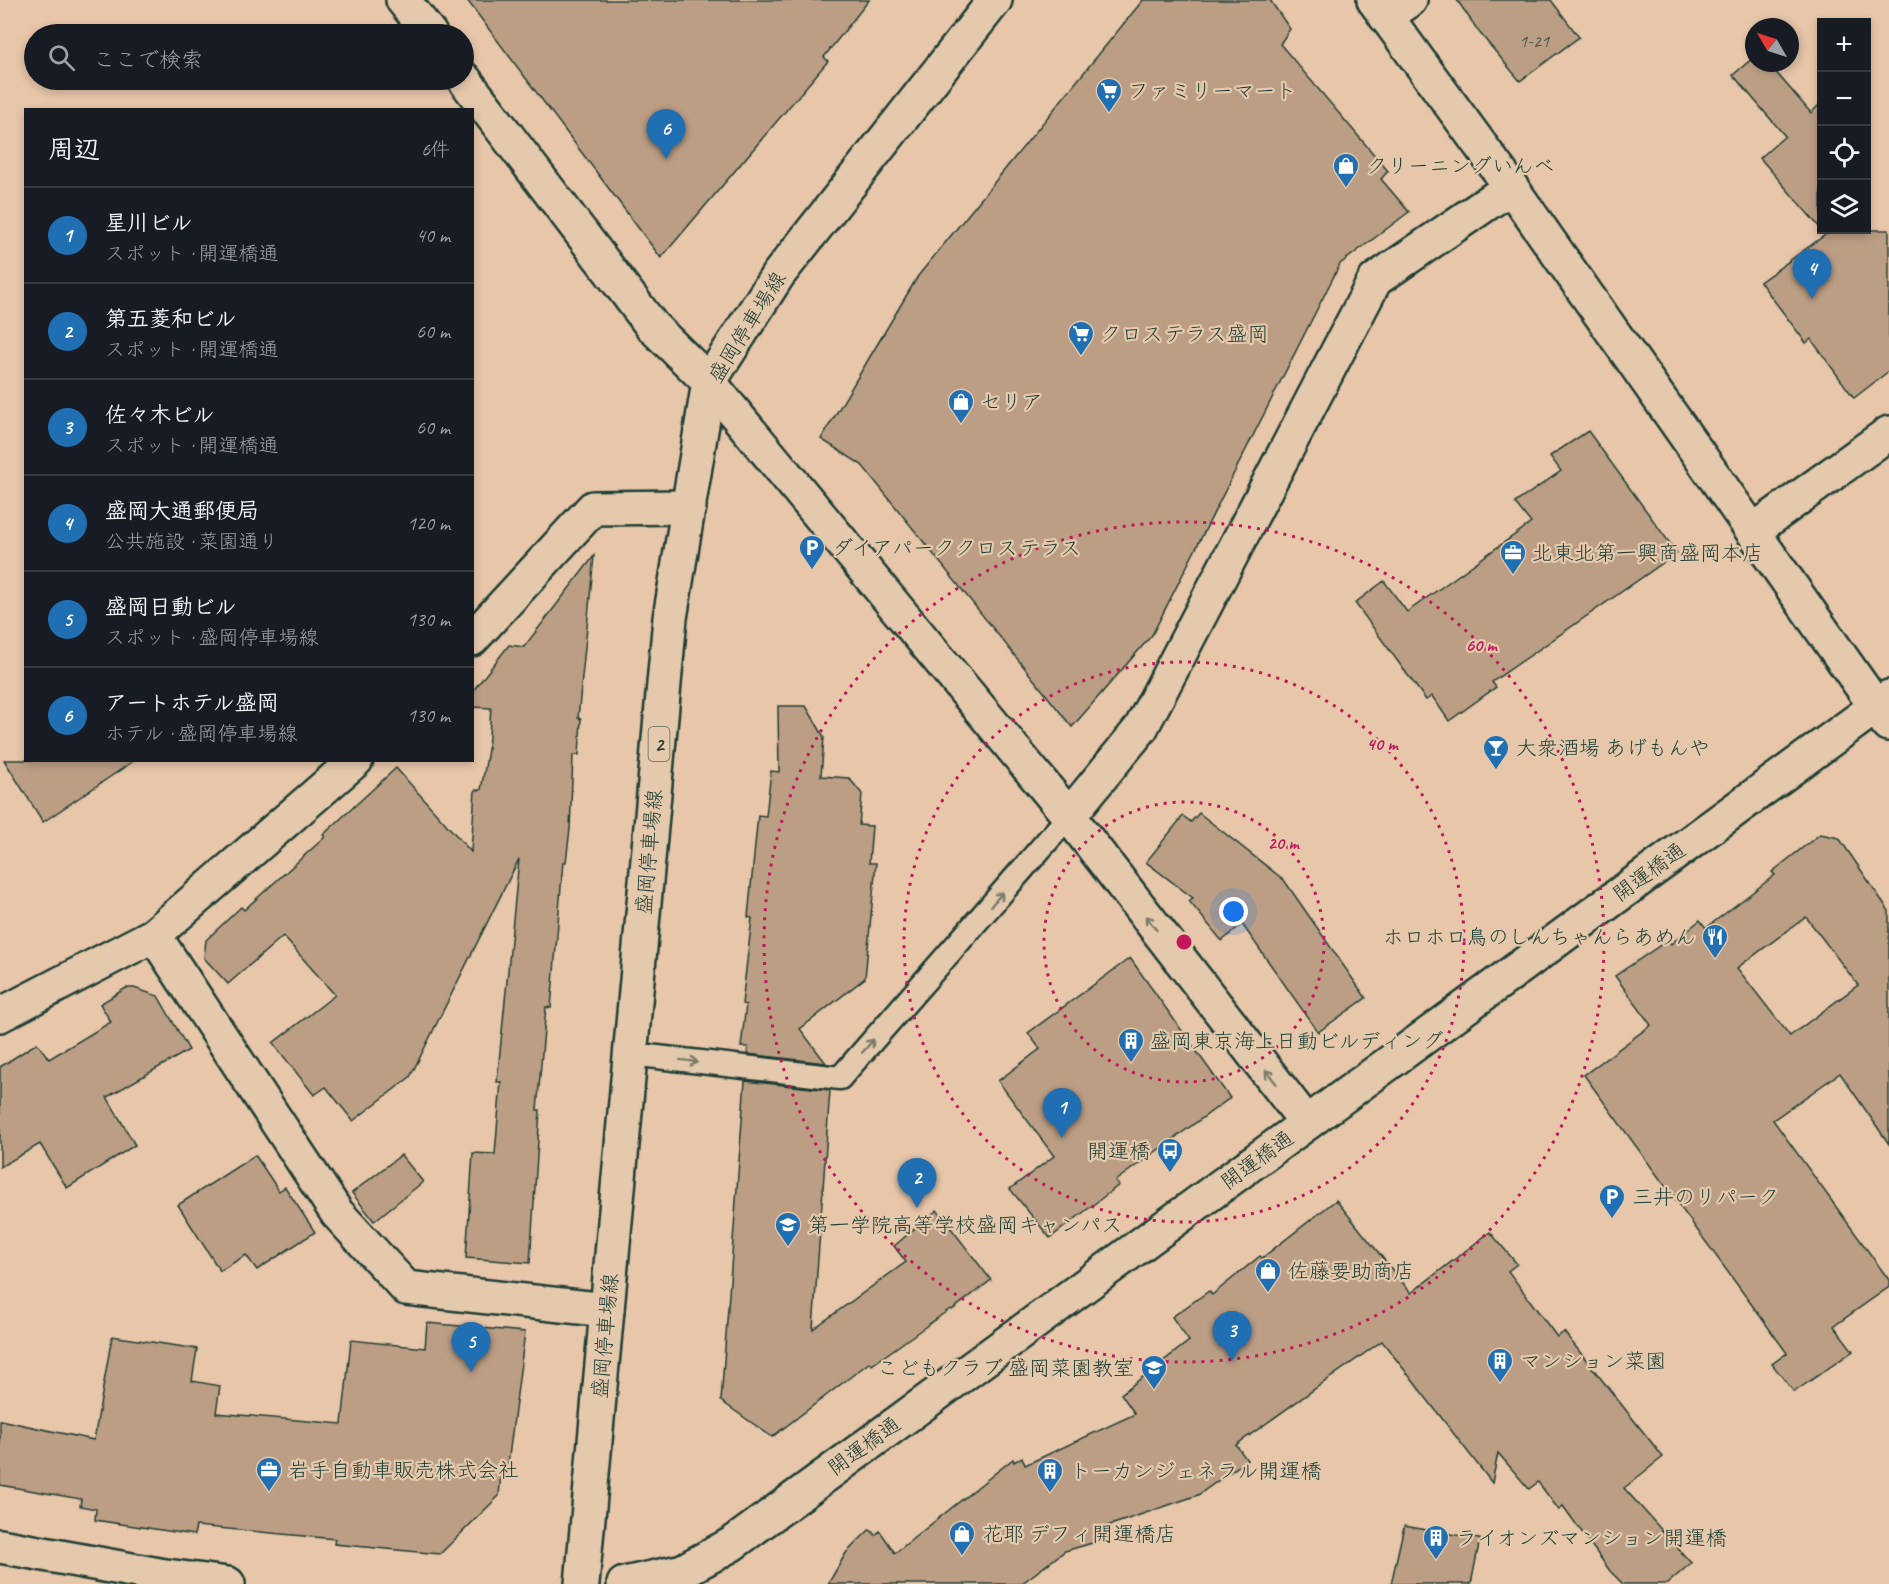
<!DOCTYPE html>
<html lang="ja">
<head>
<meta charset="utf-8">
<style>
	body { margin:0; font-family:Caveat,"Klee One",sans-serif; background:#242831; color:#f1f3f6 }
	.controls { position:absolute; right:18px; top:18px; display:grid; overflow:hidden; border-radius:0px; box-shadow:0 3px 9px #0003 }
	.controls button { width:54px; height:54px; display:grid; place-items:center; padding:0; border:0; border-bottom:2px solid #363941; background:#171b24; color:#f1f3f6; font:30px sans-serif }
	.compass { position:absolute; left:1745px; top:18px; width:54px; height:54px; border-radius:50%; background:#171b24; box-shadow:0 3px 9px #0003; rotate:309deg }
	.you { position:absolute; left:1234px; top:912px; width:21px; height:21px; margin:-15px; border:4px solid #fff; border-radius:50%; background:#1a73e8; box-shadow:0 0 0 9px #1a73e833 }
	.badge { display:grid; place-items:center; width:39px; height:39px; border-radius:50%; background:#1f6fb2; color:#fff; font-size:20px; font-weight:700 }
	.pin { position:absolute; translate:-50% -50px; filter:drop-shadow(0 2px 3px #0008) }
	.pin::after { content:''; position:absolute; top:32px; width:21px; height:18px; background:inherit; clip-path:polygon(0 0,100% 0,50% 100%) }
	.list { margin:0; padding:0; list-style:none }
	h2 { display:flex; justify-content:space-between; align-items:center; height:78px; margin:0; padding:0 24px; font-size:26px }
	h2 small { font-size:20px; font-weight:400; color:#9ea1a6 }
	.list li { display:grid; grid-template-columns:39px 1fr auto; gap:18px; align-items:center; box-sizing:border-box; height:96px; padding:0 24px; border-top:2px solid #363941 }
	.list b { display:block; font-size:22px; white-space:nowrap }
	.list p { margin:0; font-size:20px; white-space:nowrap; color:#9ea1a6 }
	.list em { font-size:20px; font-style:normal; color:#9ea1a6 }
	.icon { flex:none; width:33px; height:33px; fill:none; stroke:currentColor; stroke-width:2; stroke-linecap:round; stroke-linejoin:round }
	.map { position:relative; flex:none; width:1889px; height:1584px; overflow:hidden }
	.search { position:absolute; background:#171b24; box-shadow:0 3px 9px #0003; left:24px; top:24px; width:450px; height:66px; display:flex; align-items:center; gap:15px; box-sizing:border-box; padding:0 21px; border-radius:33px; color:#9ea1a6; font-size:22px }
	.panel { position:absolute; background:#171b24; box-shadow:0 3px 9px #0003; left:24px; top:108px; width:450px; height:654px; border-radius:0px }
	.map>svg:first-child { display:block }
	.building { fill:#bc9e85; stroke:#1f3d34; stroke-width:1.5; fill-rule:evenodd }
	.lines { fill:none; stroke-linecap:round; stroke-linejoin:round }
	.service-casing { stroke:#1f3d34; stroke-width:27 }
	.minor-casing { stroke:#1f3d34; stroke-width:38 }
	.tertiary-casing { stroke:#1f3d34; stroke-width:38 }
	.primary-casing { stroke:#1f3d34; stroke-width:38 }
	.service { stroke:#e5c9ac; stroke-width:22 }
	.minor { stroke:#e5c9ac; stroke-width:33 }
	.tertiary { stroke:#e5c9ac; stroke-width:33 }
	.primary { stroke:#e5c9ac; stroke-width:33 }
	.oneway { stroke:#787c6a }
	.ring { fill:none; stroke:#c2185b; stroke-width:3; stroke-dasharray:3 6 }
	.labels { text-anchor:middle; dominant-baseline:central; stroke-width:4.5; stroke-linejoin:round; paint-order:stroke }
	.number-label { font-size:18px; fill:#465548 }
	.shield { fill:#e5c9ac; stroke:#5a6758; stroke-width:1.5 }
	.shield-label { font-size:20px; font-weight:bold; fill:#1f3d34 }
	.poi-label { font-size:21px; fill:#1f3d34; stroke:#e5c9ac; text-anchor:start }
	.street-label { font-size:21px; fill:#1f3d34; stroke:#e5c9ac }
	.centre { fill:#c2185b; stroke:#e5c9ac; stroke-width:3 }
	.ring-label { font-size:18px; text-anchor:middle; font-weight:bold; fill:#c2185b; stroke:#e5c9ac; stroke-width:4.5; stroke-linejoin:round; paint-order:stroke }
</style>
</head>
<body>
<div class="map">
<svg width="1889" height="1584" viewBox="0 0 1889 1584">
	<rect width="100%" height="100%" fill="#e7c6a9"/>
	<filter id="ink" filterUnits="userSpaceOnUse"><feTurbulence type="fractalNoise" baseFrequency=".0167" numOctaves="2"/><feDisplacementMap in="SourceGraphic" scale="12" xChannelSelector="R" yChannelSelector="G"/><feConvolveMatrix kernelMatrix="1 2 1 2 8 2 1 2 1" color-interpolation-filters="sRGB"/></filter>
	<g filter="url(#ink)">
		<g class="building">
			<path d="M467,0h402l-45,57 4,4 -167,197z"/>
			<path d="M1143,0h127l20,29 -10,15 108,127 -7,8 28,33 -69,52 -188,371 -80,92 -210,-262 -41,-26 97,-163z"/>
			<path d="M1457,0h94l28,37 -59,44 -41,-49z"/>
			<path d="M1754,57v6h14l43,50 10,-10v126l-61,-71 25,-22 -52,-61z"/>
			<path d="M1832,230h57v141l-35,27 -43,-59 -5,4 -46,-61z"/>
			<path d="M1588,431l89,122 -185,129 4,5 -47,34 -17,-25 -6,4 -71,-97 29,-22 23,31 124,-89 -16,-20 46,-32 -11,-15z"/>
			<path d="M594,556l-16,162 3,1 -2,36h-6l-3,74 -4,33h-3l-12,146 -5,-1 -9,103h3l-10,153 -64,-5 7,-105 22,1 6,-72h-4l22,-223 -109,218 -57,44 -27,-34 -12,8 -41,-52 62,-48 -52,-59 -55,48 -24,-26 2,-18 35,-33 3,3 81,-73 -2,-2 73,-67 75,84 4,-62h6l7,-40 3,-42 -19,-1v-15l37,-47 15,2z"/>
			<path d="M778,706h28l18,31 -3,39 28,2 13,16 -3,31 13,1 -3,37h7l-11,115 -65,51 26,34 -79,-9 1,-7h-7l5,-42 -4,-1 10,-86 -4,-1 10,-102 8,1 5,-45 8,1z"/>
			<path d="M4,760h131l-92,62z"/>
			<path d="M1199,813l85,67 82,118 -48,34 -76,-108 -20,17 -33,-40 4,-3 -47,-36 37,-46 8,6z"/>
			<path d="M1820,834l19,4 50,73v233l-49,-71 -67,47 116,160v7l-55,39 19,25 -59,41 -22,-28 15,-11 -203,-278 67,-50 -36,-49 53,-36 3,4 29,-24 6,8 69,-53 -3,-3zM1806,917l52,68 -68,51 -53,-68z"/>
			<path d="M1130,958l100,140 -115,83 4,4 -69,53 -40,-49 44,-33 -56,-75 42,-32 -12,-16z"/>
			<path d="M126,988h8l24,8 31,54 -82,47 28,48 -68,43 -27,-44 -40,23v-100l37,-24 12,16 62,-37 -11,-18z"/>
			<path d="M745,1081l85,9 -17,239 93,-67 -12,-16 43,-36 54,70 -39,30 -2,-1 -78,56 -2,-3 -98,75 -51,-36z"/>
			<path d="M255,1155l24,36 6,-4 30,45 -58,38 -11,-15 -26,16 -42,-66z"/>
			<path d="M401,1155l22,27 -49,39 -22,-28z"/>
			<path d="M1336,1200l75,93 79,-61 27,32 -9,7 49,66 7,-5 99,125 -39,31 67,75 -24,21h-44l-13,-13 -47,-65 -4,4 -21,-28 -9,7 -31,-36 -6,30 -110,-142 -146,104 11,15 -49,35 -99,34 7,10 -41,12 -44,33h-193l18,-31 24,-24 5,6 5,-4 15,22 118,-94 1,3 8,-5 3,8 110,-51 -14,-20 68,-53 -17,-24 37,-26 3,4 48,-39 2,2z"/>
			<path d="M427,1323l98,9 -18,140h-6l-2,24 -59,58 -106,-10 1,-5 -139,-13 -2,9 -99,-15 1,-11 -16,-3 1,-7 -81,-14v-65l94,20 18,-104 85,13 -5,32 28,5 -4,27 126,11 9,-84 74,8z"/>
			<path d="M1404,1526l76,13 -9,45h-80z"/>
		</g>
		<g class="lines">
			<defs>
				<path id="service" d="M631,1054l209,24 229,-262"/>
				<g id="minor">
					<path d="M403,0l27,34"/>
					<path d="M1386,17l24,-17"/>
					<path d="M464,79l188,247 57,56 360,434 238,307"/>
					<path d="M1753,531l136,-98"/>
					<path d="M472,639l121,-131 96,-1"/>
					<path d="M1069,816l72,-88 234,-448 136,-93"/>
					<path d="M154,935l183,278 69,75 201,22"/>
					<path d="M0,1015l154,-80 202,-175"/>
					<path d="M0,1546l159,29 69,9"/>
				</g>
				<g id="tertiary">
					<path d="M1374,0l137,187 377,537"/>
					<path d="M624,1584l59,-13 49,-27 1157,-847"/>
				</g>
				<path id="primary" d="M582,1584l88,-966 39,-236 69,-107 217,-275"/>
			</defs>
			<use href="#service" class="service-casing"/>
			<use href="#minor" class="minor-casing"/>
			<use href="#tertiary" class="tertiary-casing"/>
			<use href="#primary" class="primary-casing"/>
			<use href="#service" class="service"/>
			<use href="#minor" class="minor"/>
			<use href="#tertiary" class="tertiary"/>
			<use href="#primary" class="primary"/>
		</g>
		<defs><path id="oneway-shaft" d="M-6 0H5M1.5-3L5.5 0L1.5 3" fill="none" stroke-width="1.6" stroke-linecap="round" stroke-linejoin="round" transform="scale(1.5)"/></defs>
		<g class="oneway">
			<use href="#oneway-shaft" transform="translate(997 899) rotate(-49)"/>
			<use href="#oneway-shaft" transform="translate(1151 923) rotate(-128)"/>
			<use href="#oneway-shaft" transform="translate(868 1046) rotate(-49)"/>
			<use href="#oneway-shaft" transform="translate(689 1061) rotate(7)"/>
			<use href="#oneway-shaft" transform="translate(1271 1077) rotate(-128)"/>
		</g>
	</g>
	<g class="ring">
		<circle cx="1184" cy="942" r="140"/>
		<circle cx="1184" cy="942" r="280"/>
		<circle cx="1184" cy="942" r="420"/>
	</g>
	<defs>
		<symbol id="supermarket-pin" viewBox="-11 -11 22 30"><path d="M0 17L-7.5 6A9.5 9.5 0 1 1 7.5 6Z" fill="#1f6fb2" stroke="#e5c9ac"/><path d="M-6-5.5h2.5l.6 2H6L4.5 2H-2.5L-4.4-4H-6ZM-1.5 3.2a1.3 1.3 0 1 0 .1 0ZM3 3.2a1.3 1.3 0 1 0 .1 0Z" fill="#fff"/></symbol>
		<symbol id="shop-pin" viewBox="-11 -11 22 30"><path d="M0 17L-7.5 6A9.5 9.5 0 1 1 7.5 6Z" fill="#1f6fb2" stroke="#e5c9ac"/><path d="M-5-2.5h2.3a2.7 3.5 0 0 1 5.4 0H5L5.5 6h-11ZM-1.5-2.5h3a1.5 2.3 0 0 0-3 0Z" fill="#fff"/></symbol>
		<symbol id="parking-pin" viewBox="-11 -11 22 30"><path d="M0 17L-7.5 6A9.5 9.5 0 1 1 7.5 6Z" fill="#1f6fb2" stroke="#e5c9ac"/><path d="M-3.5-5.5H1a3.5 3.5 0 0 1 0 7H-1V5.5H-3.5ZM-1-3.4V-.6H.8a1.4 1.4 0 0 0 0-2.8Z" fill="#fff"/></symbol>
		<symbol id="office-pin" viewBox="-11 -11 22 30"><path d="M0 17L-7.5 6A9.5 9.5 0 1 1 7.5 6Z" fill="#1f6fb2" stroke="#e5c9ac"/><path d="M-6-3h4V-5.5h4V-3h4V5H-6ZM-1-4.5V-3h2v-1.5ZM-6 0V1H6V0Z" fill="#fff"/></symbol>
		<symbol id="bar-pin" viewBox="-11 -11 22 30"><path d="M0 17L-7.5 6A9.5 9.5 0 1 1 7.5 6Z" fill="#1f6fb2" stroke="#e5c9ac"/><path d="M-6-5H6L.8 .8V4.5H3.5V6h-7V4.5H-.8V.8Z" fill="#fff"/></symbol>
		<symbol id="restaurant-pin" viewBox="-11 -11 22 30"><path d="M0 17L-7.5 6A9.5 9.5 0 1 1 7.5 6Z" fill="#1f6fb2" stroke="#e5c9ac"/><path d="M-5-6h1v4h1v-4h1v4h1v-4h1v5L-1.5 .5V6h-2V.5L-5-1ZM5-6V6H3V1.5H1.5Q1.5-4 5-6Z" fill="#fff"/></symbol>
		<symbol id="building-pin" viewBox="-11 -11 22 30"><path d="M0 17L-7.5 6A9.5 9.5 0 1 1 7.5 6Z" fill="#1f6fb2" stroke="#e5c9ac"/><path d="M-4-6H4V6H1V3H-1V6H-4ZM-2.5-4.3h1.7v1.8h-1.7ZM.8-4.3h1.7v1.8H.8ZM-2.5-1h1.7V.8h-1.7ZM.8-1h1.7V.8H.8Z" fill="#fff"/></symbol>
		<symbol id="bus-pin" viewBox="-11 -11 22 30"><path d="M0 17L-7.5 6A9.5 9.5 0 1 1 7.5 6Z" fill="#1f6fb2" stroke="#e5c9ac"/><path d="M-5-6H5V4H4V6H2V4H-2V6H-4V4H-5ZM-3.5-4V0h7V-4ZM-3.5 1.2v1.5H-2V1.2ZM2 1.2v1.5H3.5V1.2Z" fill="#fff"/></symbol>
		<symbol id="school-pin" viewBox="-11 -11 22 30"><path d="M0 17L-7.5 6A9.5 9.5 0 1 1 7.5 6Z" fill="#1f6fb2" stroke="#e5c9ac"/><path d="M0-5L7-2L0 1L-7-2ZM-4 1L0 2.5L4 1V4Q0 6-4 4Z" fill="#fff"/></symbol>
	</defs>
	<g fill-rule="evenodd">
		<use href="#supermarket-pin" x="1094" y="76" width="30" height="40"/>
		<use href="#shop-pin" x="1331" y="151" width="30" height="40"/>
		<use href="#supermarket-pin" x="1066" y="319" width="30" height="40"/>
		<use href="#shop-pin" x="946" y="387" width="30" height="40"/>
		<use href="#parking-pin" x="797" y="533" width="30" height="40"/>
		<use href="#office-pin" x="1498" y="538" width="30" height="40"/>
		<use href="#bar-pin" x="1481" y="733" width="30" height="40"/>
		<use href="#restaurant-pin" x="1700" y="922" width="30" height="40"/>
		<use href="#building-pin" x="1116" y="1026" width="30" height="40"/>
		<use href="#bus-pin" x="1155" y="1136" width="30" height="40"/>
		<use href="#parking-pin" x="1597" y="1182" width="30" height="40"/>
		<use href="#school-pin" x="773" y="1210" width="30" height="40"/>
		<use href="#shop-pin" x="1253" y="1256" width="30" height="40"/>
		<use href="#building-pin" x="1485" y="1346" width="30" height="40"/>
		<use href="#school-pin" x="1139" y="1353" width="30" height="40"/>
		<use href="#office-pin" x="254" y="1455" width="30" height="40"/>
		<use href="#building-pin" x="1035" y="1456" width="30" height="40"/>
		<use href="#shop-pin" x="947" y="1519" width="30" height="40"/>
		<use href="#building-pin" x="1421" y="1523" width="30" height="40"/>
	</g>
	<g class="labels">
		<g class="number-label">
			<text x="1534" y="41">1-21</text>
		</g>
		<rect class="shield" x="648.5" y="727" width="21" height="34" rx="4.5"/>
		<g class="shield-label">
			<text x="659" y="744">2</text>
		</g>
		<g class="poi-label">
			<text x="1128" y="91">ファミリーマート</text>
			<text x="1366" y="166">クリーニングいんべ</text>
			<text x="1100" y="334">クロステラス盛岡</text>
			<text x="980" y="402">セリア</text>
			<text x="832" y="548">ダイアパーククロステラス</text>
			<text x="1532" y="553">北東北第一興商盛岡本店</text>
			<text x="1516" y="748">大衆酒場 あげもんや</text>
			<text x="1696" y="937" text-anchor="end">ホロホロ鳥のしんちゃんらあめん</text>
			<text x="1150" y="1041">盛岡東京海上日動ビルディング</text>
			<text x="1150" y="1151" text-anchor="end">開運橋</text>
			<text x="1632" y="1197">三井のリパーク</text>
			<text x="808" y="1225">第一学院高等学校盛岡キャンパス</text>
			<text x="1288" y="1271">佐藤要助商店</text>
			<text x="1520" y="1361">マンション菜園</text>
			<text x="1134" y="1368" text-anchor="end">こどもクラブ 盛岡菜園教室</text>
			<text x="288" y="1470">岩手自動車販売株式会社</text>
			<text x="1070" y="1471">トーカンジェネラル開運橋</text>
			<text x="982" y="1534">花耶 デフィ開運橋店</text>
			<text x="1456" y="1538">ライオンズマンション開運橋</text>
		</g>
		<g class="street-label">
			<text transform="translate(747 327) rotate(-58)">盛岡停車場線</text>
			<text transform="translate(649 852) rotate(-85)">盛岡停車場線</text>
			<text transform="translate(1649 872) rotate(-36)">開運橋通</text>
			<text transform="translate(1257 1160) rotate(-36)">開運橋通</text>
			<text transform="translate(605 1336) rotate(-85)">盛岡停車場線</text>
			<text transform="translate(864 1446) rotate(-36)">開運橋通</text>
		</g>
	</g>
	<circle cx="1184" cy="942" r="9" class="centre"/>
	<g class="ring-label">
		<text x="1481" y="651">60 m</text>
		<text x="1382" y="750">40 m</text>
		<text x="1283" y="849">20 m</text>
	</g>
</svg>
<div class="controls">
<button>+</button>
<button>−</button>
<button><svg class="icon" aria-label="locate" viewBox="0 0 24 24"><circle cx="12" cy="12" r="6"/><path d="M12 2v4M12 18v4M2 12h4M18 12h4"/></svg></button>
<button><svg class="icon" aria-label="layers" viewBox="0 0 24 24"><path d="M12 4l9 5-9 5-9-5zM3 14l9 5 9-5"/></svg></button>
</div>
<svg class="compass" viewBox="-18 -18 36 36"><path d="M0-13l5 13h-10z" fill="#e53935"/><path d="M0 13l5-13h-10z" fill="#9ea1a6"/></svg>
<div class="you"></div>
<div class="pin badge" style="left:1062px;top:1138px">1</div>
<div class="pin badge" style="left:917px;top:1208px">2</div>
<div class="pin badge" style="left:1232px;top:1361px">3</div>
<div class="pin badge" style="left:1812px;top:299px">4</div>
<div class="pin badge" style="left:471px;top:1372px">5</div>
<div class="pin badge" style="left:666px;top:159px">6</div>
<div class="search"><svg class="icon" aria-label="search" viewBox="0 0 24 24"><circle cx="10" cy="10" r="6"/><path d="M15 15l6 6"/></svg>ここで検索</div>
<section class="panel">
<h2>周辺<small>6件</small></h2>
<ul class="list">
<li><span class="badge">1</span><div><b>星川ビル</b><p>スポット · 開運橋通</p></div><em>40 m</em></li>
<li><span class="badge">2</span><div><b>第五菱和ビル</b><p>スポット · 開運橋通</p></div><em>60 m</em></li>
<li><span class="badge">3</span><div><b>佐々木ビル</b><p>スポット · 開運橋通</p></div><em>60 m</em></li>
<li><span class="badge">4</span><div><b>盛岡大通郵便局</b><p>公共施設 · 菜園通り</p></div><em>120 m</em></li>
<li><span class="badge">5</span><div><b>盛岡日動ビル</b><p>スポット · 盛岡停車場線</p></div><em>130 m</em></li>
<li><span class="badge">6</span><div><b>アートホテル盛岡</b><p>ホテル · 盛岡停車場線</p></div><em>130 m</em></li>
</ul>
</section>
</div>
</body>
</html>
